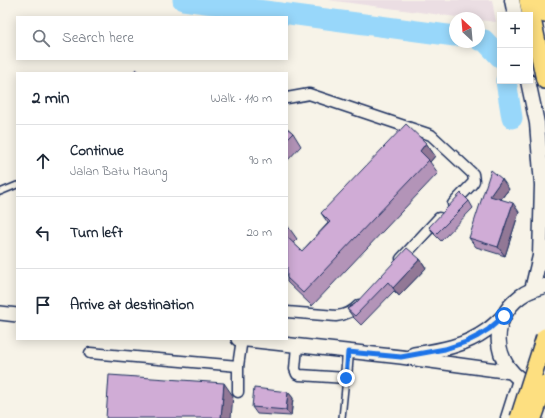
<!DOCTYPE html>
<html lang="en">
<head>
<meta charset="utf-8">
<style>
	body { margin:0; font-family:"Indie Flower",sans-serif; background:#f2f2f3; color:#1f2937 }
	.controls { position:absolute; right:12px; top:12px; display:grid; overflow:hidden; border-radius:0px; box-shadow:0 2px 10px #0003 }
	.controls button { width:36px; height:36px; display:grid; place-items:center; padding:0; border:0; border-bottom:1px solid #e0e1e3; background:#fff; color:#1f2937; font:20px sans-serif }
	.compass { position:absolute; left:449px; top:12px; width:36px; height:36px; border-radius:50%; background:#fff; box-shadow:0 2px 10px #0003; rotate:334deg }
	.stop { position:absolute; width:12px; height:12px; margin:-9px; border:3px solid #1a73e8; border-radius:50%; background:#fff }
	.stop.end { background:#1a73e8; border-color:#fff; box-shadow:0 1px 4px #0008 }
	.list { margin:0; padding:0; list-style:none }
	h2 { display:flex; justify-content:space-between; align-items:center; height:52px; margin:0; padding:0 16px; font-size:17px }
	h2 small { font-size:13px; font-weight:400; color:#747a83 }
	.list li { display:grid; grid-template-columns:26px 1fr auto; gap:12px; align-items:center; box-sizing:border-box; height:72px; padding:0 16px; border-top:1px solid #e0e1e3 }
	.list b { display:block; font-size:15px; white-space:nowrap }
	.list p { margin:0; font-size:13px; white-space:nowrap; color:#747a83 }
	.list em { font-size:13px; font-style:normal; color:#747a83 }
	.icon { flex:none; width:22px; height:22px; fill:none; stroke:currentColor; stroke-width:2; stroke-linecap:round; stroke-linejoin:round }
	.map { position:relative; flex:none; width:545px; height:418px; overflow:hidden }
	.search { position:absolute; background:#fff; box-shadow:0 2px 10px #0003; left:16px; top:16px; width:272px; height:44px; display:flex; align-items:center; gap:10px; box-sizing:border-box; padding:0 14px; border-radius:0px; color:#747a83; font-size:15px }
	.panel { position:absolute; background:#fff; box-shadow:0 2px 10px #0003; left:16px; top:72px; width:272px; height:268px; border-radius:0px }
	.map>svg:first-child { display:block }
	.built { fill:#ebdee3 }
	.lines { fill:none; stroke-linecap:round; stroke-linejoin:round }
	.river { stroke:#98d7fa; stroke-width:21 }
	.service-casing { stroke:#1b2f5e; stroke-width:8 }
	.minor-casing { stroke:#1b2f5e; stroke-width:13 }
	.tertiary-casing { stroke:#1b2f5e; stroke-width:16 }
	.secondary-casing { stroke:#1b2f5e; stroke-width:17 }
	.trunk-casing { stroke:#1b2f5e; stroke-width:20 }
	.service { stroke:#f7f3e8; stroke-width:5 }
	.minor { stroke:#f7f3e8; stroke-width:10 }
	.tertiary { stroke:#f7f3e8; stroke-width:13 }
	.secondary { stroke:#f7f3e8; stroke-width:14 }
	.trunk { stroke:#fddf80; stroke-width:17 }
	.trunk-bridge-casing { stroke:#1b2f5e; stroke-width:20; stroke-linecap:butt }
	.trunk-bridge { stroke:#fddf80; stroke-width:17 }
	.wall { fill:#b394b8; stroke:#1b2f5e }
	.shaded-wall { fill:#927896; stroke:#1b2f5e }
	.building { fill:#d0acd6; stroke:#1b2f5e }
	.route { stroke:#1a73e8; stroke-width:5 }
</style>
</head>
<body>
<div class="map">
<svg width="545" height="418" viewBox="0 0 545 418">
	<rect width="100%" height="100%" fill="#f7f3e8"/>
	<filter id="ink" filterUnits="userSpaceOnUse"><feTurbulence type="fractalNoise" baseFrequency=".025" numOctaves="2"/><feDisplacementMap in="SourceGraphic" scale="8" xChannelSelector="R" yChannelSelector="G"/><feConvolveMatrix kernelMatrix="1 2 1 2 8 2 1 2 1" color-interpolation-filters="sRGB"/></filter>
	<g filter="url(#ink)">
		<path class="built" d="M328,0h164l4,22 -17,-2v-2h-15z"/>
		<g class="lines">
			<g class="river">
				<path d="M183,0l272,36"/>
				<path d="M479,40h5l16,17"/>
				<path d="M506,81l6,37"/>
			</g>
			<defs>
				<g id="service">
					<path d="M0,192l17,-7"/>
					<path d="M342,418l4,-40"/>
				</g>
				<g id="minor">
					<path d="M287,98l22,-4 122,41 42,39 1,7 -2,3 -19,20"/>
					<path d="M401,259l38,-41"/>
					<path d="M287,312l49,4c10,-1 16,-4 23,-11"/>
					<path d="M297,346l-2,23 2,5 3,1 46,3 2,-26"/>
					<path d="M90,353l148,13"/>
					<path d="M238,392v-26l4,-27"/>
				</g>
				<g id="tertiary">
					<path d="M0,313l17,2"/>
					<path d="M238,339l163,18 110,15"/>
					<path d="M414,354c27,-4 51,-8 73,-24 6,-4 11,-10 17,-14"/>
				</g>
				<g id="secondary">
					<path d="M512,0l3,15"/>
					<path d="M528,81l9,42 5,62 -2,71 -8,34"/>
					<path d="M539,388c-13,-3 -24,-11 -32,-22 -21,-34 0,-73 38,-80"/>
					<path d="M508,418l12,-38"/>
				</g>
				<g id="trunk">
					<path d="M528,0l17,80"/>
					<path d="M542,0l3,14"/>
				</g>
			</defs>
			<use href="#service" class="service-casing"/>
			<use href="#minor" class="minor-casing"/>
			<use href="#tertiary" class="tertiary-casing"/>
			<use href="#secondary" class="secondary-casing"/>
			<use href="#trunk" class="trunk-casing"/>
			<use href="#service" class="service"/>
			<use href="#minor" class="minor"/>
			<use href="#tertiary" class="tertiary"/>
			<use href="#secondary" class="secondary"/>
			<use href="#trunk" class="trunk"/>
			<defs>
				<g id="trunk-bridge">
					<path d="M519,418l26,-81"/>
					<path d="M533,418l12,-34"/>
				</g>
			</defs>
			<use href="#trunk-bridge" class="trunk-bridge-casing"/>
			<use href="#trunk-bridge" class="trunk-bridge"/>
		</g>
		<g class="wall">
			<path d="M287,128l6,5 8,13 -14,15z"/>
			<path d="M426,143l9,13 -5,6 8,11 -126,133 -25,-24v-57l10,14 -4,4 9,8 26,-28 -7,-10z"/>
			<path d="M509,189l-8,10 18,13 -14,44 -29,-9 -7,-9z"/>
			<path d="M469,201l4,7 -32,33 -7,-7 -5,-7z"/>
			<path d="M420,259l6,9 -27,28 -5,-5 -33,34 -8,-8 -6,-8z"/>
			<path d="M288,392l5,6 -2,18 -34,-2 -5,-7z"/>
		</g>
		<g class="shaded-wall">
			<path d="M426,143l9,13 -5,6 -10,-11z"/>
			<path d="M502,179l7,10 -13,16 -6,-9z"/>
			<path d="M513,203l6,9 -14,44 -7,-9z"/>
			<path d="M420,259l6,9 -27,28 -6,-8z"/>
			<path d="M224,383l9,13 -2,22h-10z"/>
			<path d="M288,392l5,6 -2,18 -5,-6z"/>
		</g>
		<g class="building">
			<path d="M136,69l5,4h-9z"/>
			<path d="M406,124l20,19 -6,8 9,9 -126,133 -16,-15v-41l15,14 28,-29 -9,-9z"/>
			<path d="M287,128l6,5 -6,6z"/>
			<path d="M491,170l11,9 -12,17 23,7 -15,44 -29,-9z"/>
			<path d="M461,193l8,8 -33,33 -7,-7z"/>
			<path d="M407,248l13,11 -27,29 -5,-6 -33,34 -8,-7 8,-5z"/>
			<path d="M109,375l115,8 -3,35h-115z"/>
			<path d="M254,388l34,4 -2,18 -34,-3z"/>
		</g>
	</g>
	<g class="lines" filter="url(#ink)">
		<path class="route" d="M346,378l2,-26 53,5 44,-8 21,-7 12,-6 11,-7 15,-13"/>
	</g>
</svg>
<div class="controls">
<button>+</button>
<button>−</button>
</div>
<svg class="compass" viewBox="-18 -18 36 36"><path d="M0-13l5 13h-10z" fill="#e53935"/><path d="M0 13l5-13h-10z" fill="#747a83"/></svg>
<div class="stop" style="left:504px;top:316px"></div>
<div class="stop end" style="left:346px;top:378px"></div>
<div class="search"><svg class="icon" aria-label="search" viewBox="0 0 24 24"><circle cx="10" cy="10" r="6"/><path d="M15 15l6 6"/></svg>Search here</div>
<section class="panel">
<h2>2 min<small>Walk · 110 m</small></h2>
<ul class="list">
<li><svg class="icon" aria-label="ahead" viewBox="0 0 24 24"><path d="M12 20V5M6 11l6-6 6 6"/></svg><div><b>Continue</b><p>Jalan Batu Maung</p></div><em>90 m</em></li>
<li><svg class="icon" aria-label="left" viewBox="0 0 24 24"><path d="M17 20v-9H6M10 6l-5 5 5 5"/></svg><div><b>Turn left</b></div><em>20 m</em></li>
<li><svg class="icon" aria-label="arrive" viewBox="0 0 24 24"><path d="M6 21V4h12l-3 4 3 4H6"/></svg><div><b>Arrive at destination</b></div></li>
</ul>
</section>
</div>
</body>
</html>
